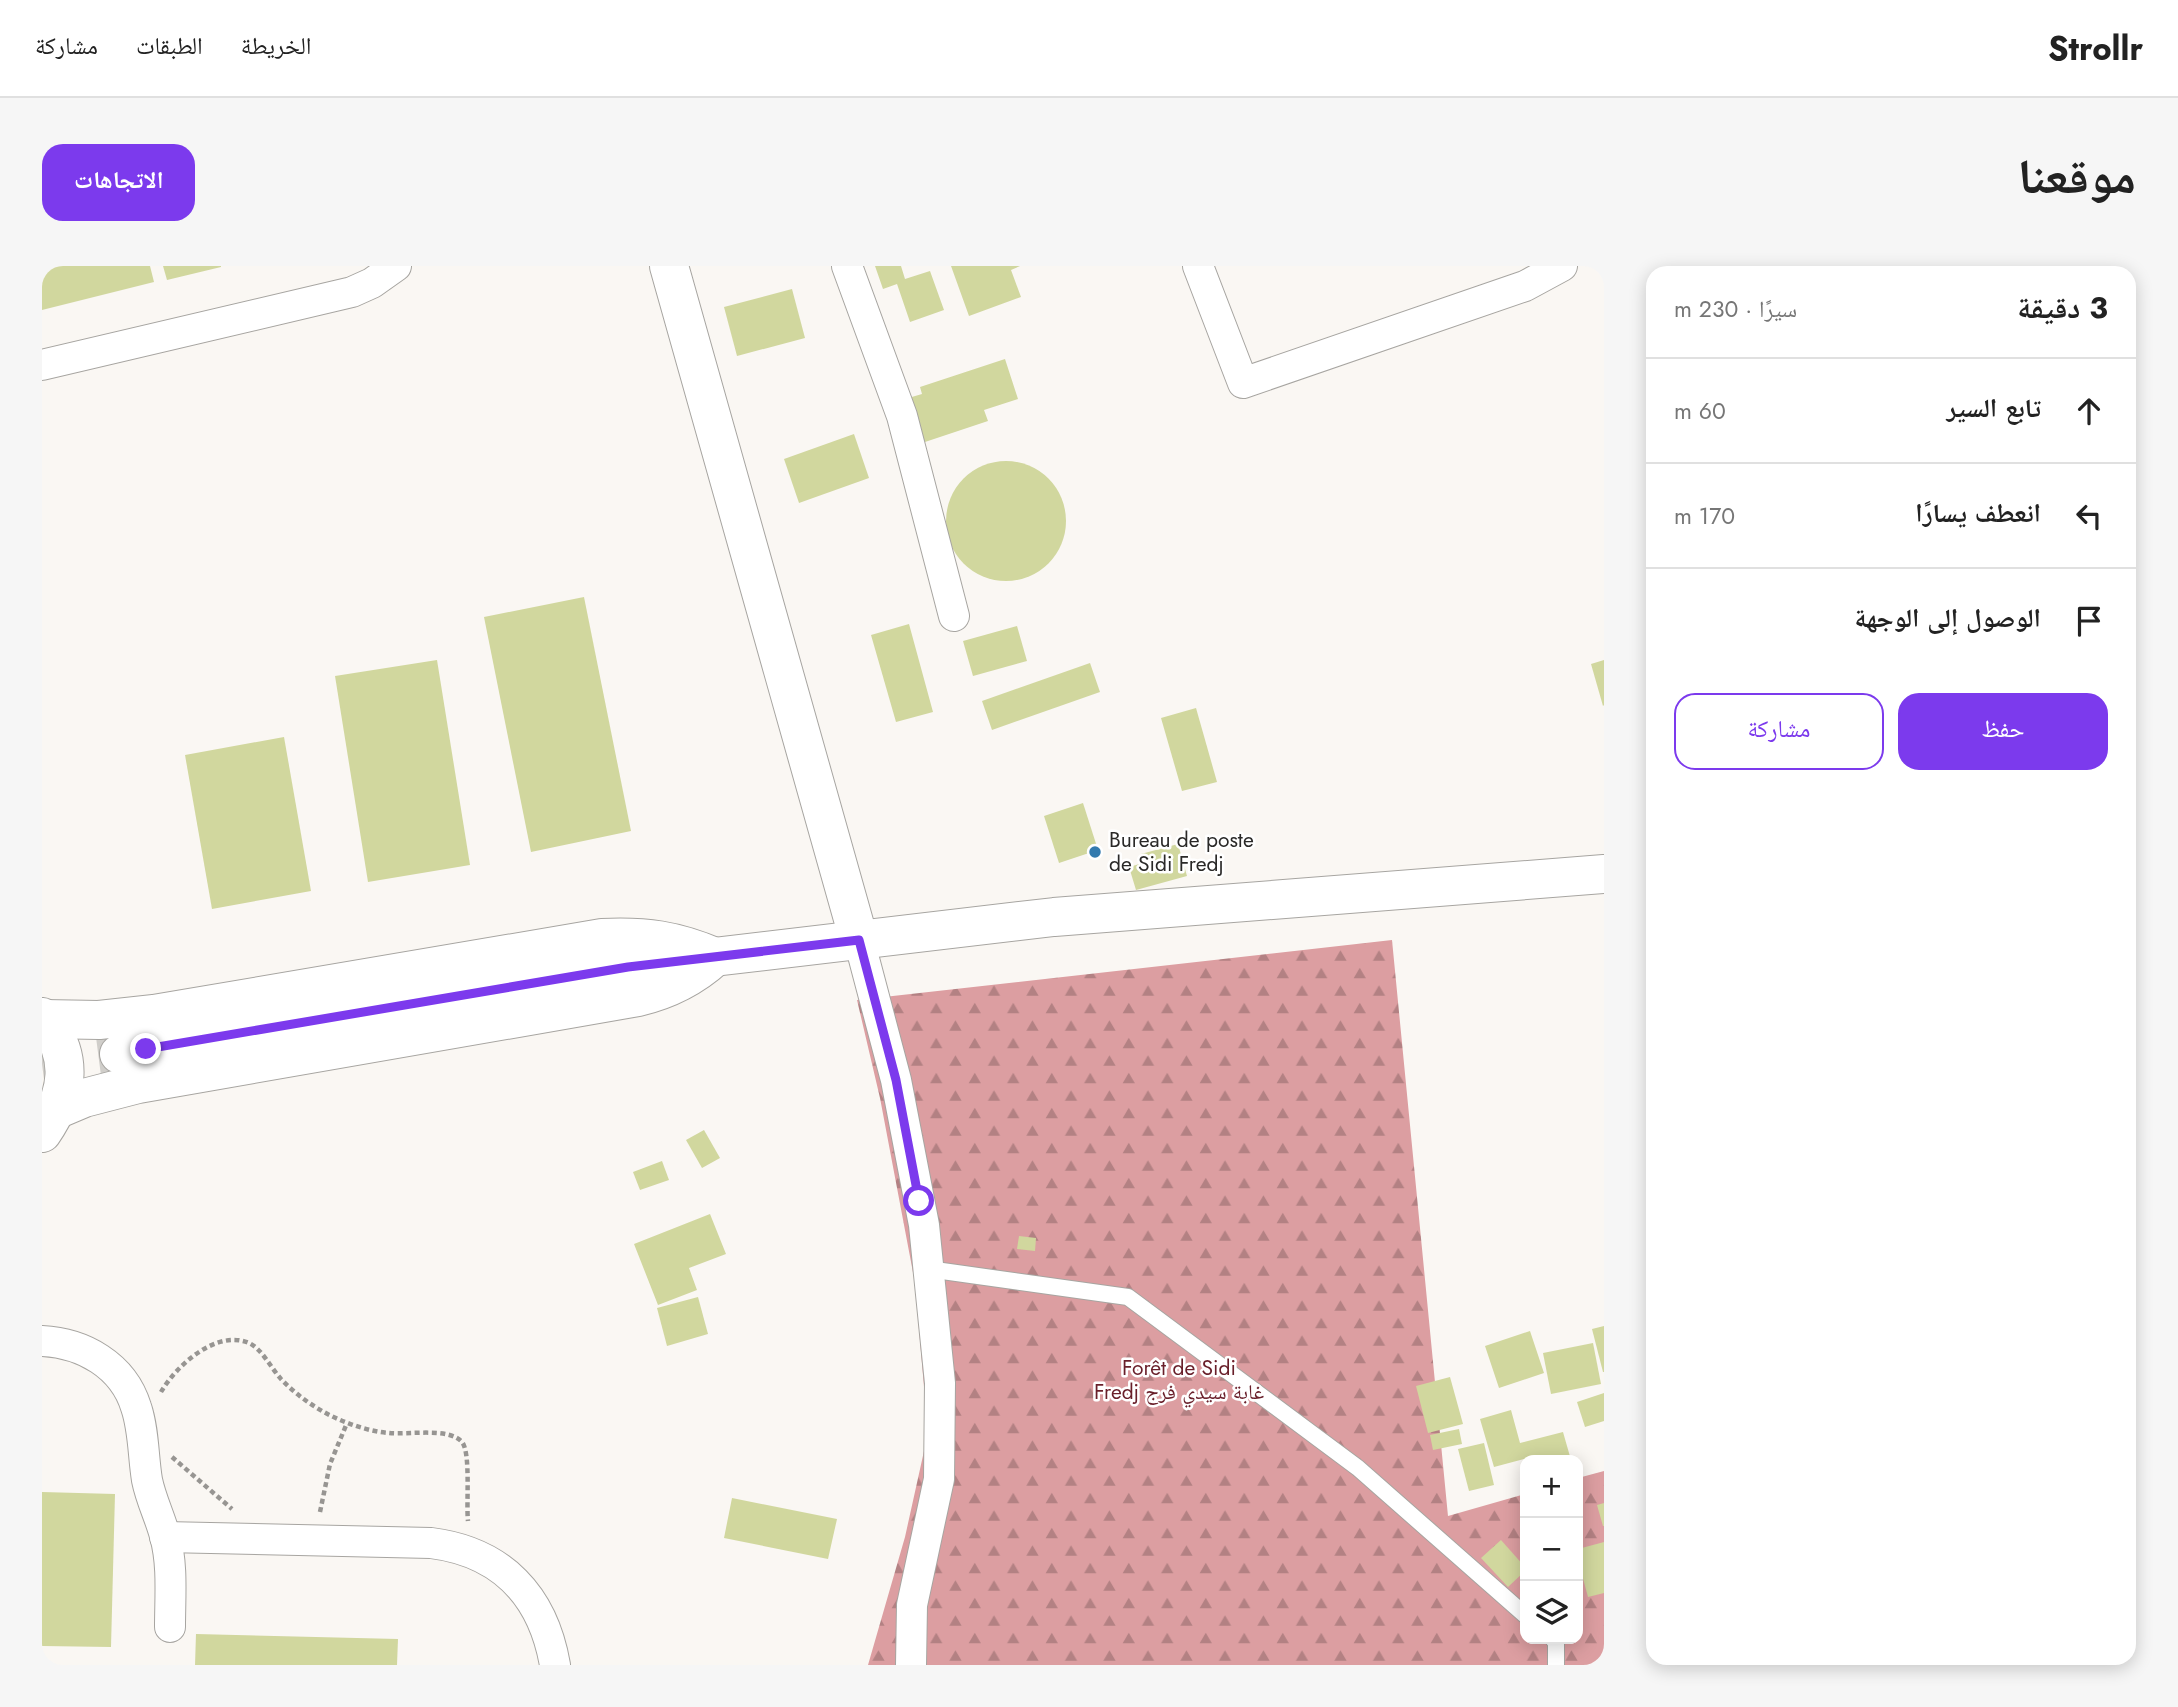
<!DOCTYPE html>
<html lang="ar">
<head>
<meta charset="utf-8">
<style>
	body { margin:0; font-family:Jost,"Noto Naskh Arabic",sans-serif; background:#f6f6f6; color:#222; direction:rtl }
	.controls { position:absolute; right:21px; bottom:21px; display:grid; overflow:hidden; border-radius:14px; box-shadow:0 4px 18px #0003 }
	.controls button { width:63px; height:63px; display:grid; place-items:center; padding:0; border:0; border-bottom:2px solid #e0e0e0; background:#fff; color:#222; font:35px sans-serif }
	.stop { position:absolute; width:21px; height:21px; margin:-16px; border:5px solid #7c3aed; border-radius:50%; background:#fff }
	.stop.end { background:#7c3aed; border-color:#fff; box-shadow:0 2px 7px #0008 }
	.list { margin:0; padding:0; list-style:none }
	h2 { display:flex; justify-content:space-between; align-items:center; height:91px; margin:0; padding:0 28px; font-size:30px }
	h2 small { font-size:23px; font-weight:400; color:#767676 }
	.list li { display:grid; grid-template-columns:46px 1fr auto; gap:21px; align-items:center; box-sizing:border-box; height:105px; padding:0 28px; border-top:2px solid #e0e0e0 }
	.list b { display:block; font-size:26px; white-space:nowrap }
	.list em { font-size:23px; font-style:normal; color:#767676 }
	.actions { display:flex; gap:14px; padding:21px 28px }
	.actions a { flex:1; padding:16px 0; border:2px solid #7c3aed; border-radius:21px; text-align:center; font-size:24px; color:#7c3aed }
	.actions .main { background:#7c3aed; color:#fff }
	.icon { flex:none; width:38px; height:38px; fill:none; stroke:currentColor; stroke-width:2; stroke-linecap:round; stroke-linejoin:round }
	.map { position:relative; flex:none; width:1562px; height:1399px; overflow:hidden; direction:ltr; border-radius:21px }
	header { display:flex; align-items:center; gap:42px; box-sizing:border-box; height:98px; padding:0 35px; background:#fff; border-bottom:2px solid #e0e0e0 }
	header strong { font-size:33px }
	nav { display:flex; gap:38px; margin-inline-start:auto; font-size:24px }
	.intro { display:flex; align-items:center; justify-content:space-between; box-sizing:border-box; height:168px; padding:0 42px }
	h1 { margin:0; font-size:49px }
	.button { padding:18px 32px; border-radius:21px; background:#7c3aed; color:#fff; font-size:24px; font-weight:700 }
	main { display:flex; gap:42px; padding:0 42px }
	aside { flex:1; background:#fff; border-radius:21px; box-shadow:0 4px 18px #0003 }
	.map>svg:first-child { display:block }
	.forest { fill:url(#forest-firs) }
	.building { fill:#d1d79e }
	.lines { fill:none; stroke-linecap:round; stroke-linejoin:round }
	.secondary-tunnel { stroke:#d0ceca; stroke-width:38; stroke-dasharray:38 19; stroke-linecap:butt }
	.lane-casing { stroke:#a7a5a1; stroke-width:18 }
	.street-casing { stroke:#a7a5a1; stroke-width:32 }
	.secondary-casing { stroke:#a7a5a1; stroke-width:40 }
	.path { stroke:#979592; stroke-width:4.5; stroke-dasharray:5 3.5; stroke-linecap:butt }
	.lane { stroke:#fff; stroke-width:16 }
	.street { stroke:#fff; stroke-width:30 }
	.secondary { stroke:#fff; stroke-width:38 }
	.route { stroke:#7c3aed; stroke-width:9 }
	.poi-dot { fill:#337aae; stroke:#fff; stroke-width:2.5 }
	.labels { text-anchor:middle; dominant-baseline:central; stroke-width:5; stroke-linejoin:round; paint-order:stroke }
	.poi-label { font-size:21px; fill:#2a2928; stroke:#fff; text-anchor:start }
	.park-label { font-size:21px; fill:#691f2a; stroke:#fff }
</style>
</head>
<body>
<header>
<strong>Strollr</strong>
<nav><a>الخريطة</a><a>الطبقات</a><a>مشاركة</a></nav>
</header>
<div class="intro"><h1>موقعنا</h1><a class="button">الاتجاهات</a></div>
<main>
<aside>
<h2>3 دقيقة<small>سيرًا · 230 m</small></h2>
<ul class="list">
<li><svg class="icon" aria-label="ahead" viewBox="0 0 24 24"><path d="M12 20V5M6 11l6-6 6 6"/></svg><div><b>تابع السير</b></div><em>60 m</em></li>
<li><svg class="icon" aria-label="left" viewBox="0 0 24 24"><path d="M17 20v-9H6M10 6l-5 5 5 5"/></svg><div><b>انعطف يسارًا</b></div><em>170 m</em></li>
<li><svg class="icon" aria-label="arrive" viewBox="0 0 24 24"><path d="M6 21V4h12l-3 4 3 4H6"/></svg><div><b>الوصول إلى الوجهة</b></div></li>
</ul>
<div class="actions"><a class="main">حفظ</a><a>مشاركة</a></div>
</aside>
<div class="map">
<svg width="1562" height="1399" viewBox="0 0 1562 1399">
	<defs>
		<pattern id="forest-firs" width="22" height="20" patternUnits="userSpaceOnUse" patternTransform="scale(1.75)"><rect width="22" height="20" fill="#dc9ea1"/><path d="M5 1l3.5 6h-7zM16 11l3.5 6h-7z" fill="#b38183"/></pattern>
	</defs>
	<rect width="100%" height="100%" fill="#faf7f3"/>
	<path class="forest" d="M1350,674l56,576 77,-22v145h53v-161l26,-7v194h-736l37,-128 23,-104 -13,-150 -35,-185 -23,-98z"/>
	<g class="building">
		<path d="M0,0h108l4,16 -112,28z"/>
		<path d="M121,0h58v1l-54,13z"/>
		<path d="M833,0h26l4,13 25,-8 14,39 -34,12 -13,-38 -14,5z"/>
		<path d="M909,0h69l-9,4 10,27 -52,19z"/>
		<path d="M750,23l13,49 -68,18 -13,-49z"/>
		<path d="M963,93l13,40 -34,11 4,11 -75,25 -15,-45 24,-7 -2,-7z"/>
		<path d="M812,168l15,44 -70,25 -15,-44z"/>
		<circle cx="964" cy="255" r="60"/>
		<path d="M542,331l47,234 -100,21 -47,-235z"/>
		<path d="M867,358l24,88 -37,10 -25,-87z"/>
		<path d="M975,360l10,35 -54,15 -10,-35z"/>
		<path d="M395,394l33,205 -102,17 -33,-206z"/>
		<path d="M1562,394v45l-1,1 -12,-42z"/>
		<path d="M1048,397l10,29 -108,38 -10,-29z"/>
		<path d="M1154,442l21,74 -35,9 -21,-73z"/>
		<path d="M242,471l27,154 -99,18 -27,-154z"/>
		<path d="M1041,537l15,47 -39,13 -15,-47z"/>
		<path d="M1136,578l9,32 -51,14 -7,-23 14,-4 -2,-9z"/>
		<path d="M662,864l16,28 -18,10 -16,-28z"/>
		<path d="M620,895l7,19 -29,10 -7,-18z"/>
		<path d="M668,948l16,40 -37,14 8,22 -39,15 -24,-61z"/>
		<path d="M977,970l17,2 -1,13 -18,-2z"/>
		<path d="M656,1031l10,37 -41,12 -10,-38z"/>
		<path d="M1562,1060v46h-1l-11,-43z"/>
		<path d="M1488,1065l14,42 -45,15 -14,-42z"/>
		<path d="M1551,1077l8,41 -50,10 -8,-41z"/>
		<path d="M1408,1111l13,47 -35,9 -12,-47z"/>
		<path d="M1562,1127v28l-19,6 -8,-25z"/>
		<path d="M1469,1144l9,33 43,-11 8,28 -47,-1 -30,8 -14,-48z"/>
		<path d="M1417,1163l3,15 -29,6 -3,-15z"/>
		<path d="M1442,1177l10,42 -25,6 -11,-42z"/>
		<path d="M0,1226l73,2 -4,153 -69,-1z"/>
		<path d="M690,1232l105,21 -9,40 -104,-21z"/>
		<path d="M1562,1237v23h-1l-6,-21z"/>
		<path d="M1459,1274l24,27v4l-17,16 -27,-29z"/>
		<path d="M1562,1276v51l-16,4 -10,-37v-11z"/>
		<path d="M154,1368l202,5 -1,26h-202z"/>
	</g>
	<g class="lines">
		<path class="secondary-tunnel" d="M0,798l77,-10"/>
		<defs>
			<g id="lane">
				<path d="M886,1003l200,28 230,171 167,147"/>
				<path d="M1511,1373l3,3v23"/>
			</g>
			<g id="street">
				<path d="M805,0l55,150 52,200"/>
				<path d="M1156,0l45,117 282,-97 37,-20"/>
				<path d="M0,99l310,-73 20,-9 24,-17"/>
				<path d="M817,674l37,140 28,145 16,158 -1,96 -27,126 -1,60"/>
				<path d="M0,1075c41,2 81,24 94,66 8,23 7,49 11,73 4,20 13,37 18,56 8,29 5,61 5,91"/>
				<path d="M123,1271l266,6c71,9 112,53 124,122"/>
			</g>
			<g id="secondary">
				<path d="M627,0l190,674"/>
				<path d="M0,751c33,38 27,77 0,116"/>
				<path d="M2,753l55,1 55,-6 448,-76c44,-2 73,2 113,19 -23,21 -47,33 -77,40l-500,87 -54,14 -26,11"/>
				<path d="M77,788l552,-92 383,-45 550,-43"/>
			</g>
		</defs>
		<use href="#lane" class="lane-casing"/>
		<use href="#street" class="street-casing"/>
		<use href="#secondary" class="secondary-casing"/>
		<g class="path">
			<path d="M119,1126c15,-26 55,-63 88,-49 13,6 22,25 32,36 18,19 42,35 67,44 13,5 27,9 41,10 19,2 60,-6 73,9 9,11 4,62 6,79"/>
			<path d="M130,1191l60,52"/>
			<path d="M278,1246l10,-48 17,-41"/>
		</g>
		<use href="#lane" class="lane"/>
		<use href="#street" class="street"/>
		<use href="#secondary" class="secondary"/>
	</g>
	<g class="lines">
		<path class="route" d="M104,783l482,-82 231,-27 37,140 23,121"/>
	</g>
	<circle class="poi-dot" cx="1053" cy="586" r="7"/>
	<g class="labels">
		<g class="poi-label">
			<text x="1067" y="574">Bureau de poste<tspan x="1067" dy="24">de Sidi Fredj</tspan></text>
		</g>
		<g class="park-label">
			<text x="1137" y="1102">Forêt de Sidi<tspan x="1137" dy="24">Fredj غابة سيدي فرج</tspan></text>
		</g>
	</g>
</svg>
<div class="controls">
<button>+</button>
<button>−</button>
<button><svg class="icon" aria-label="layers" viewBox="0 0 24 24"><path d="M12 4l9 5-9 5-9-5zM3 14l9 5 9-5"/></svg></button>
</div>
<div class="stop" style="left:877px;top:935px"></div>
<div class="stop end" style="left:104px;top:783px"></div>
</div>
</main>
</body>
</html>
